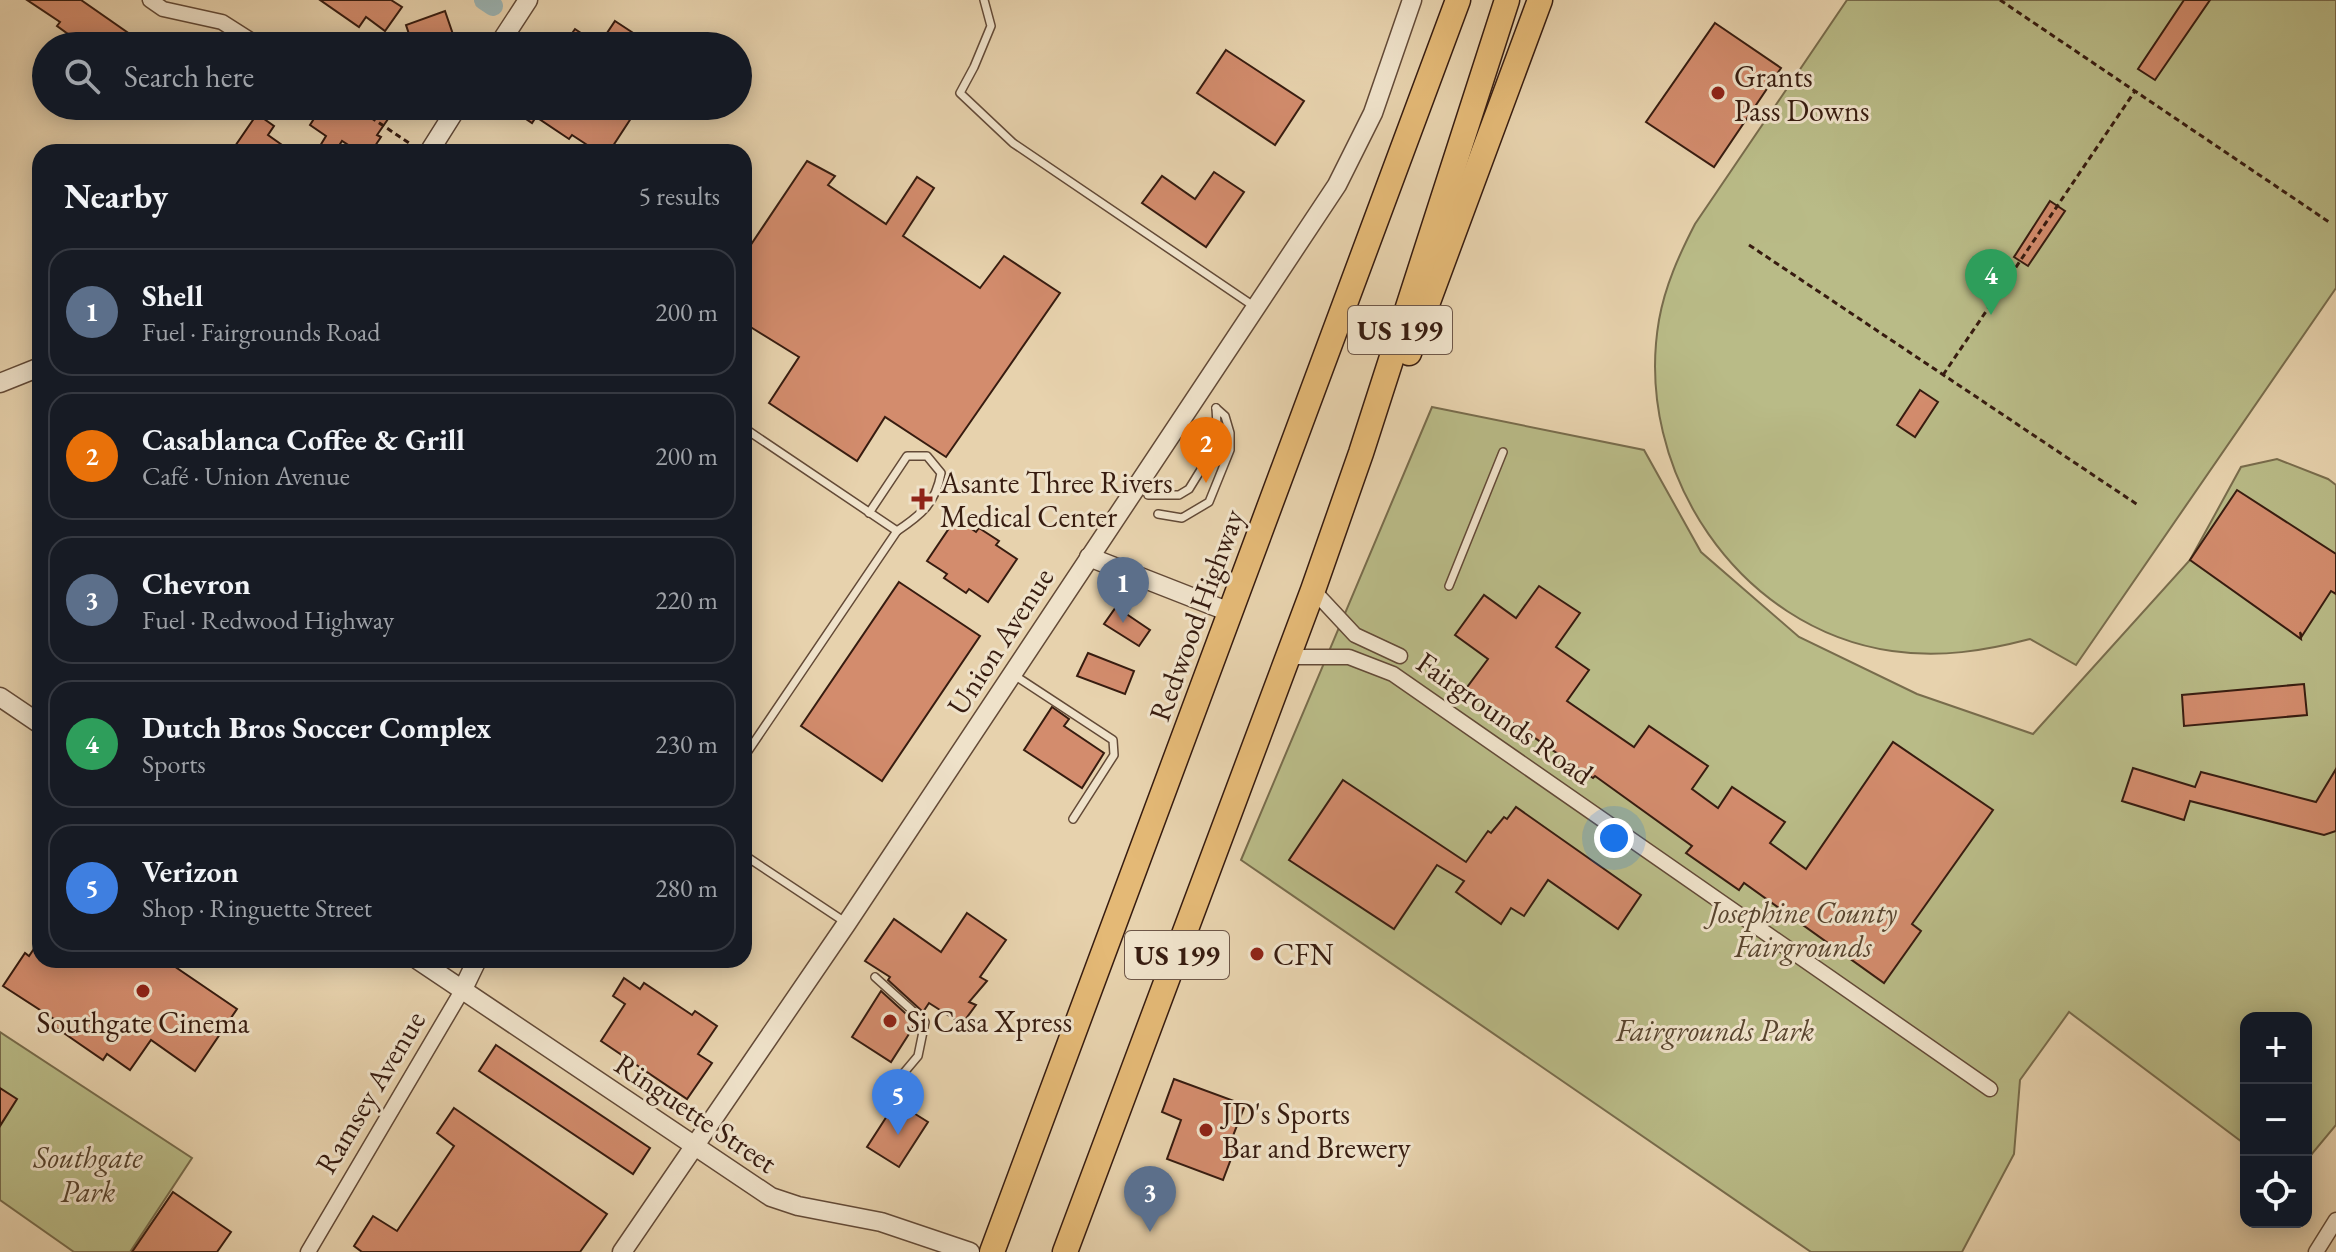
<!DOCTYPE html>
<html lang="en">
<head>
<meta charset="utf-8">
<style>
	body { margin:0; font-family:"EB Garamond",serif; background:#242831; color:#f1f3f6 }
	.controls { position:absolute; right:24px; bottom:24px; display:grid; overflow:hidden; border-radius:16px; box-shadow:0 4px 20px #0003 }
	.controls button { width:72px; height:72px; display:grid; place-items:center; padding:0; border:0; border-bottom:2px solid #363941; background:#171b24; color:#f1f3f6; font:40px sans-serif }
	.you { position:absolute; left:1614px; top:838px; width:28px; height:28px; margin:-20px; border:6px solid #fff; border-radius:50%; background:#1a73e8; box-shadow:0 0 0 12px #1a73e833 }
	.badge { display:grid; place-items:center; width:52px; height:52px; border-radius:50%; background:#0f766e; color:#fff; font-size:26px; font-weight:700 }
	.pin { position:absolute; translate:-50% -66px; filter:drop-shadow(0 2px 4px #0008) }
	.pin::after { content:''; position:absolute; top:42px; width:28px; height:24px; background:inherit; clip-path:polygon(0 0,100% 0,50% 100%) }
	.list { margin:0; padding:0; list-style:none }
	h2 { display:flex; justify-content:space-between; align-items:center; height:104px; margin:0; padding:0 32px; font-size:34px }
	h2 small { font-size:26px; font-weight:400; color:#9ea1a6 }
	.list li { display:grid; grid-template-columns:52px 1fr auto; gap:24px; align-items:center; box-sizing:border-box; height:128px; margin:0 16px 16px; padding:0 16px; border:2px solid #363941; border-radius:24px }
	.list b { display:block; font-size:30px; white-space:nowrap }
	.list p { margin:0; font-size:26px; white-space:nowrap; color:#9ea1a6 }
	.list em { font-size:26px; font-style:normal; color:#9ea1a6 }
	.icon { flex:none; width:44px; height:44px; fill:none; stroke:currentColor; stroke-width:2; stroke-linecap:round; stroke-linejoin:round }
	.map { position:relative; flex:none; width:2336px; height:1252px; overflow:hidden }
	.search { position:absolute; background:#171b24; box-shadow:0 4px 20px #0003; left:32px; top:32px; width:720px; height:88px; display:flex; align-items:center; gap:20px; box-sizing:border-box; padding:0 28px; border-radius:44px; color:#9ea1a6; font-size:30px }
	.panel { position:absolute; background:#171b24; box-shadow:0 4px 20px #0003; left:32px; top:144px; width:720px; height:824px; border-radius:24px }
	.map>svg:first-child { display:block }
	.green { fill:#b9bb87; stroke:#786c4c; stroke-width:2 }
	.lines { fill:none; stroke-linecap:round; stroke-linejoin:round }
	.canal { stroke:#9bb5b5; stroke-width:20 }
	.building { fill:#d38c6d; stroke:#371c10; stroke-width:2 }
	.service-casing { stroke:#634a37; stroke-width:10 }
	.minor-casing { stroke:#634a37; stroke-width:17 }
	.tertiary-casing { stroke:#634a37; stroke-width:21 }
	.trunk-casing { stroke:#371c10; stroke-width:27 }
	.path { stroke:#371c10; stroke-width:3; stroke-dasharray:6 4; stroke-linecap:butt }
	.service { stroke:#efe2ca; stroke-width:7 }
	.minor { stroke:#efe2ca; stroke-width:14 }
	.tertiary { stroke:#efe2ca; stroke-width:18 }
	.trunk { stroke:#e4b976; stroke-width:24 }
	.poi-dot { fill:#8f2418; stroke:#efe2ca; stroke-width:3 }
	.labels { text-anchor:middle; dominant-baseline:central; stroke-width:6; stroke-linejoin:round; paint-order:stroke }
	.shield { fill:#efe2ca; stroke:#6e5748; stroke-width:2 }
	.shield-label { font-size:28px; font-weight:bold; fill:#371c10 }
	.poi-label { font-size:30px; fill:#371c10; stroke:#efe2ca; text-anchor:start }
	.street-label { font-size:30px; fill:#371c10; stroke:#efe2ca }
	.park-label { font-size:30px; font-style:italic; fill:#58442e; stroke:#efe2ca }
</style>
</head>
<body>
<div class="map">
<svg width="2336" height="1252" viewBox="0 0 2336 1252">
	<rect width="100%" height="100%" fill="#e7d2ad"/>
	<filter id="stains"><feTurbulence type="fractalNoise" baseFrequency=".0025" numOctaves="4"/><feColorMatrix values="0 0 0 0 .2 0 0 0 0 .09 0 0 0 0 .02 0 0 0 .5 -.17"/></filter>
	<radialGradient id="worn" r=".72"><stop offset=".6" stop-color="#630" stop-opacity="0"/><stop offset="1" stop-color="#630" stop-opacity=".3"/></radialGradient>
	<g class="green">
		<path d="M1847,0h489v288l-260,377 -46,-26c-46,12 -90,19 -138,12 -153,-22 -259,-180 -233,-331 6,-34 20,-65 36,-96z"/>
		<path d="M1432,407l212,43 57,102 98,85 118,57 116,40 157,-174 51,-93 36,-8 51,20 8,6v640l-30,36v-143h-60v127l-177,-133 -49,68 -6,74 -52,98h-151l-570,-392z"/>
		<path d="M0,1032l192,126 -62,94h-56l-74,-52z"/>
	</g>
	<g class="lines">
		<path class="canal" d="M484,0l9,6"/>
	</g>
	<g class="building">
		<path d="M27,0h54l66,46h-47l-13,-9 -5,7 -25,-18 3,-4z"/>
		<path d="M320,0h71l11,7 -17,24 -19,-14 -7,10z"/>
		<path d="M2184,0h26l-55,80 -17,-11z"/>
		<path d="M445,11l12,35h-27l-3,-8 -15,5 -6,-18z"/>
		<path d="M615,21l38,25h-90l12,-17 24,16z"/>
		<path d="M1715,23l66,45 -67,99 -68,-45z"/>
		<path d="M1226,50l78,51 -29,44 -78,-52z"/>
		<path d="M322,106h75l-20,29 4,2 -10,15h-12l-17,-11 -7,11h-6l-9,-6 6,-10 -16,-11z"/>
		<path d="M507,106h132l-30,46h-11l-26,-17 -3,4 -33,-22 -4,6z"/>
		<path d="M257,114l17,12 -6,9 24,17h-61z"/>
		<path d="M807,161l28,15 -7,9 58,39 31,-47 17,11 -31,48 77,52 24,-32 56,37 -114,164 -61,-40 -28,44 -88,-58 30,-46 -55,-34v-68z"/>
		<path d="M1214,172l30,20 -38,55 -64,-44 20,-27 33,23z"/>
		<path d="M2050,201l15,10 -37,55 -14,-9z"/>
		<path d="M1920,390l18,12 -23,35 -18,-12z"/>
		<path d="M2237,490l99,64v40l-5,-3 -29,45 -2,-4 1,7 -111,-79z"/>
		<path d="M956,518l20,14 3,-4 20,13 -3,4 21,14 -29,43 -19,-13 -3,4 -22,-15 3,-4 -20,-13z"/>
		<path d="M899,582l81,54 -98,145 -81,-55z"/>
		<path d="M1539,586l41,27 -24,34 33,23 -22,31 67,46 15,-21 59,40 -16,23 26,19 14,-21 53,35 -15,21 36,26 87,-127 100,68 -81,114 9,7 -37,52 -140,-100 -5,7 -53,-37 6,-7 -97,-70 -2,2 -128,-88 23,-31 -33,-24 29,-40 32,23z"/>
		<path d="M1116,607l34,23 -11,16 -35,-22z"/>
		<path d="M1088,653l46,18 -9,23 -48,-18z"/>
		<path d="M2304,684l3,31 -123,11 -2,-31z"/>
		<path d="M1052,707l17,12 -5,7 40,27 -22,35 -58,-38z"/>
		<path d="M2133,768l62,19 6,-15 115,30 20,-33v62l-12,4 -134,-34 -6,19 -62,-19z"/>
		<path d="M1343,780l123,82 22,-31 3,2 13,-16 3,2 9,-12 125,88 -23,34 -70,-49 -24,36 -13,-8 -10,16 -45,-32 8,-11 -27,-16 -43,64 -105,-69z"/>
		<path d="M967,913l39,27 -26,37 7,4 -18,21 7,3 -14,19 -33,-21 -6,9 -35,-32 2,-3 -25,-16 29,-42 47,33z"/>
		<path d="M40,940v20h125l72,49 -42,62 -44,-31 -21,30 -23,-16 -4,6 -48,-33 -1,-8 -51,-33 22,-33 4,3z"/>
		<path d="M624,978l16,11 4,-6 48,32 3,-4 22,15 -19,28 14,9 -25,36 -86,-58 24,-37 -12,-8z"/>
		<path d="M881,991l35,32 -25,39 -39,-25z"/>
		<path d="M496,1045l154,103 -17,26 -154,-103z"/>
		<path d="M1174,1079l71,26 -14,36 6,2 -14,37 -56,-21 14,-39 -19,-8z"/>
		<path d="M0,1088l17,11 -17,27z"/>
		<path d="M896,1102l32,20 -29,45 -32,-20z"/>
		<path d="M454,1108l153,106 -27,38h-218l-8,-6 19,-30 24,15 57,-85 -17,-13z"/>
		<path d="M173,1192l58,40 -14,20h-85z"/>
	</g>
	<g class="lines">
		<defs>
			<g id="service">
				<path d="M984,0l7,26 -17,41 -14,26 53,50 242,164"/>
				<path d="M744,428l153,103 -153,226"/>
				<path d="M1148,495h31l10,-6 29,-47 -2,-34"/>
				<path d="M869,513l38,-57h20l14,17c-5,30 -20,42 -44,58"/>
				<path d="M1158,514l24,4 27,-16 21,-52v-17l-5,-17 -9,-8"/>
				<path d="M1449,586l54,-134"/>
				<path d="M1014,675l99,65 1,15 -41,64"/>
				<path d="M744,855l101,67"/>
				<path d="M875,977l50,45 -7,34 -16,19"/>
			</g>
			<g id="minor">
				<path d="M150,0l13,9 59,13 38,24"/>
				<path d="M1313,590l42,45 45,21"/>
				<path d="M1288,657h61l44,17 597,415"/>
				<path d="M308,1252l155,-263"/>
				<path d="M2316,1252l20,-32"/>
			</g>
			<g id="tertiary">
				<path d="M498,46l30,-46"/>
				<path d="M429,152l29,-46"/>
				<path d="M0,383l40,-16"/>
				<path d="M1089,557l143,56"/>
				<path d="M0,697l40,27"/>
				<path d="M418,960l353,237 27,9 83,16 89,30"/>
				<path d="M463,989l14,-29"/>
				<path d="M622,1252l225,-329 490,-738 36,-72 39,-113"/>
			</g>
			<g id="trunk">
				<path d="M1409,353l131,-353"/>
				<path d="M992,1252l466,-1252"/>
				<path d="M1065,1252l248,-662 48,-137 146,-453"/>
			</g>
		</defs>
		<use href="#service" class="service-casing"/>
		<use href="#minor" class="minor-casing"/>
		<use href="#tertiary" class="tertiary-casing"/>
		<use href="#trunk" class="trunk-casing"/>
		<g class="path">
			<path d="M2000,0l329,222"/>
			<path d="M354,106l58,39"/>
			<path d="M1749,245l389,260"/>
			<path d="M1943,375l192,-284"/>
		</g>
		<use href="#service" class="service"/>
		<use href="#minor" class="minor"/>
		<use href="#tertiary" class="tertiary"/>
		<use href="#trunk" class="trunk"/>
	</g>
	<g class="poi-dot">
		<circle cx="1718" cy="93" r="8"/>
		<path d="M918 487h8v8h8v8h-8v8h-8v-8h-8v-8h8z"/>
		<circle cx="1257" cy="954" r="8"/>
		<circle cx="143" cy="991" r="8"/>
		<circle cx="890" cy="1021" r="8"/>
		<circle cx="1206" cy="1130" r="8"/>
	</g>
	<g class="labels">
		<g class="shield">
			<rect x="1348" y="306" width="104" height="48" rx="6"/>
			<rect x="1125" y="931" width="104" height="48" rx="6"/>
		</g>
		<g class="shield-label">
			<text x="1400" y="330">US 199</text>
			<text x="1177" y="955">US 199</text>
		</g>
		<g class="poi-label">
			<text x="1734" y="76">Grants<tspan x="1734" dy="34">Pass Downs</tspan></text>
			<text x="940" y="482">Asante Three Rivers<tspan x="940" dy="34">Medical Center</tspan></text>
			<text x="1273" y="954">CFN</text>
			<text x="906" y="1021">Si Casa Xpress</text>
			<text x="143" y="1022" text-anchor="middle">Southgate Cinema</text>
			<text x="1222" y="1113">JD's Sports<tspan x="1222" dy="34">Bar and Brewery</tspan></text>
		</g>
		<g class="street-label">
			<text transform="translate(1196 615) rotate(-70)">Redwood Highway</text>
			<text transform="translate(1000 641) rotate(-57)">Union Avenue</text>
			<text transform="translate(1505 718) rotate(35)">Fairgrounds Road</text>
			<text transform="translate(370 1092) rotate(-59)">Ramsey Avenue</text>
			<text transform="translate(696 1113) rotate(34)">Ringuette Street</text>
		</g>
		<g class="park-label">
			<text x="1803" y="912">Josephine County<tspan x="1803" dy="34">Fairgrounds</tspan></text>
			<text x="1715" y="1030">Fairgrounds Park</text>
			<text x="88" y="1157">Southgate<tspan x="88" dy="34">Park</tspan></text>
		</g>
	</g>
	<rect width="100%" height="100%" filter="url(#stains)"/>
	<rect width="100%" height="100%" fill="url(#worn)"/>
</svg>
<div class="controls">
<button>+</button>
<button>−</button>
<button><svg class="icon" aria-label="locate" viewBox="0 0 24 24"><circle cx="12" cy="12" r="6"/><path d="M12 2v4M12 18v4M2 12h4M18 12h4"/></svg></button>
</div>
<div class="you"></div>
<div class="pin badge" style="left:1123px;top:623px;background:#5c6f8a">1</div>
<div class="pin badge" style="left:1206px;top:483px;background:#e8710a">2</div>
<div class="pin badge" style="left:1150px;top:1232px;background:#5c6f8a">3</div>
<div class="pin badge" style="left:1991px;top:315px;background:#2e9e5b">4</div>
<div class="pin badge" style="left:898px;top:1135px;background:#3f7fe0">5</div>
<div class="search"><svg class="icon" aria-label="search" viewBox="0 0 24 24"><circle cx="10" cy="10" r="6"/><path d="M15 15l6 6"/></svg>Search here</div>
<section class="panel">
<h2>Nearby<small>5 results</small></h2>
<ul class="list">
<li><span class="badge" style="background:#5c6f8a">1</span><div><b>Shell</b><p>Fuel · Fairgrounds Road</p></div><em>200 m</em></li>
<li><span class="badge" style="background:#e8710a">2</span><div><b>Casablanca Coffee &amp; Grill</b><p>Café · Union Avenue</p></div><em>200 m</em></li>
<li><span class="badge" style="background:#5c6f8a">3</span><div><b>Chevron</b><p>Fuel · Redwood Highway</p></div><em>220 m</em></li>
<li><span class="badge" style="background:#2e9e5b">4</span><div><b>Dutch Bros Soccer Complex</b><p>Sports</p></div><em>230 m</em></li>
<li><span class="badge" style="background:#3f7fe0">5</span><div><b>Verizon</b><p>Shop · Ringuette Street</p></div><em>280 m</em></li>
</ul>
</section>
</div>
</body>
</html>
